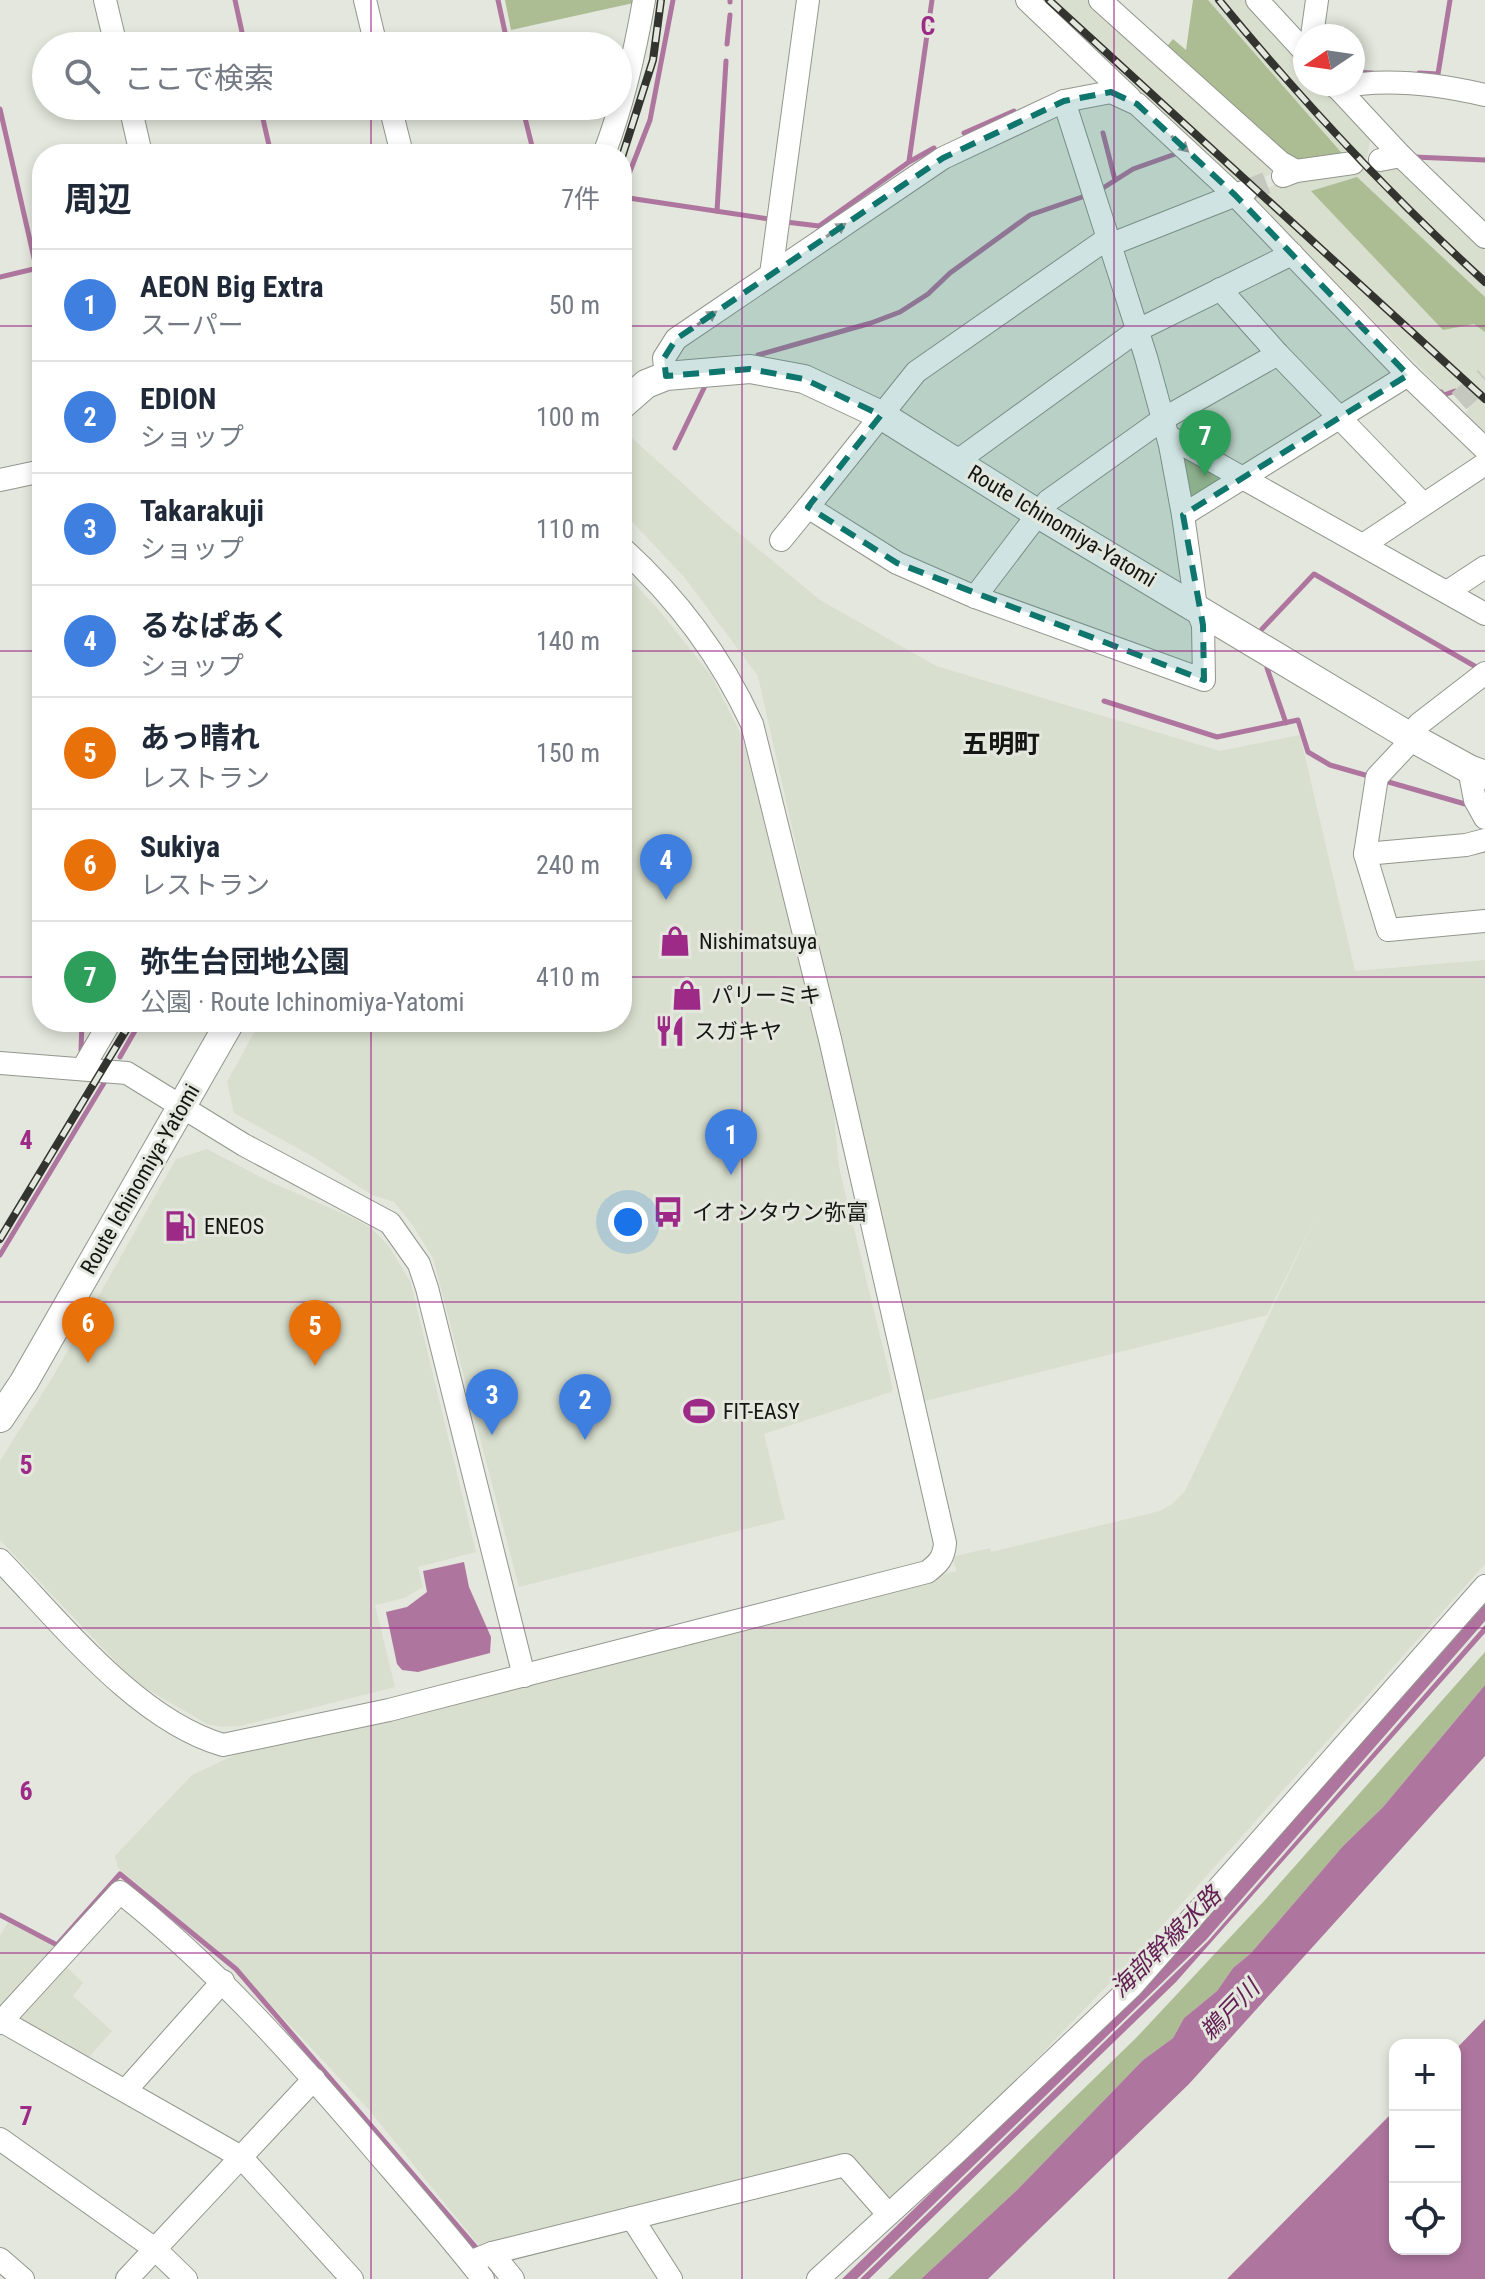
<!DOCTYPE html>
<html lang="ja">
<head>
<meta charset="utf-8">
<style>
	body { margin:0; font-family:"Roboto Condensed","Noto Sans JP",sans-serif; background:#f2f2f3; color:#1f2937 }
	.controls { position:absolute; right:24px; bottom:24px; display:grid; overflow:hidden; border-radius:16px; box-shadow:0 4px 12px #0003 }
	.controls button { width:72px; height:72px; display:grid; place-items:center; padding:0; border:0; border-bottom:2px solid #e0e1e3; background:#fff; color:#1f2937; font:40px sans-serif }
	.compass { position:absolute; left:1293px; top:24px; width:72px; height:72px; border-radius:50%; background:#fff; box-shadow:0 4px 12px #0003; rotate:257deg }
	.you { position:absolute; left:628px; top:1222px; width:28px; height:28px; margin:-20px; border:6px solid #fff; border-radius:50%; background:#1a73e8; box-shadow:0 0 0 12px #1a73e833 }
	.badge { display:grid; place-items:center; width:52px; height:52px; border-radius:50%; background:#111827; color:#fff; font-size:26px; font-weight:700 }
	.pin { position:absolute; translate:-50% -66px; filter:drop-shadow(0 2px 4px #0008) }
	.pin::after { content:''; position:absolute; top:42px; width:28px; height:24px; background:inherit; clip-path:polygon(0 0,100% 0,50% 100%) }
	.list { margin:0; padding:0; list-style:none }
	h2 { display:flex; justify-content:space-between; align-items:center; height:104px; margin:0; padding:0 32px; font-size:34px }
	h2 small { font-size:26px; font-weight:400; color:#747a83 }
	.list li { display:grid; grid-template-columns:52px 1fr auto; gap:24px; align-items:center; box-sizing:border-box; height:112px; padding:0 32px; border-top:2px solid #e0e1e3 }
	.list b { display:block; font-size:30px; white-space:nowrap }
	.list p { margin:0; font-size:26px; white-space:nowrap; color:#747a83 }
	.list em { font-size:26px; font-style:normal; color:#747a83 }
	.icon { flex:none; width:44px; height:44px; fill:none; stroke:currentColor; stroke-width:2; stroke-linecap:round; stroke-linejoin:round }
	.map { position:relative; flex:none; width:1485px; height:2279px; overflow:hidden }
	.search { position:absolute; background:#fff; box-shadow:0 4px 12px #0003; left:32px; top:32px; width:600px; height:88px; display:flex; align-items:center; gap:20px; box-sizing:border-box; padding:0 28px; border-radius:44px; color:#747a83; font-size:30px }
	.panel { position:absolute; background:#fff; box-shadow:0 4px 12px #0003; left:32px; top:144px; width:600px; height:888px; border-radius:32px }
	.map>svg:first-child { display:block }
	.built { fill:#d8dfce }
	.green { fill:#acbd94 }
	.water { fill:#ae769e }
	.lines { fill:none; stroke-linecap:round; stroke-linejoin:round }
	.stream { stroke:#ae769e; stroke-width:5 }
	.minor-tunnel { stroke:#c4c8bf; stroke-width:22; stroke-dasharray:22 11; stroke-linecap:butt }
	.minor-casing { stroke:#92968d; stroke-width:24 }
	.major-casing { stroke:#92968d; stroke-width:30 }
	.minor { stroke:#fff; stroke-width:22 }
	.major { stroke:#fff; stroke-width:28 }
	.rail-casing { stroke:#333430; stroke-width:8 }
	.rail { stroke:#e3e7dd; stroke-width:5; stroke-dasharray:15; stroke-linecap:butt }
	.oneway { fill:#969695 }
	.marked { fill:#0f766e; fill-opacity:0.2; stroke:#0f766e; stroke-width:6; stroke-dasharray:16 10; stroke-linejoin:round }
	.grid { fill:none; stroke:#9d2a86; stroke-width:2; stroke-opacity:0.55 }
	.labels { text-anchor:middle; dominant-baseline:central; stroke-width:6; stroke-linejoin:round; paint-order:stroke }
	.street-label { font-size:22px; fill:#151613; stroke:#e3e7dd }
	.poi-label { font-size:22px; fill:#151613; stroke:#e3e7dd; text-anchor:start }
	.water-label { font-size:24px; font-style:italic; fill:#642055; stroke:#e3e7dd }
	.quarter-label { font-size:26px; font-weight:bold; fill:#151613; stroke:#e3e7dd }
	.grid-label { font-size:26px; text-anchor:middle; font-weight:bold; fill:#9d2a86; stroke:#e3e7dd; stroke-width:6; stroke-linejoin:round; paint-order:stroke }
</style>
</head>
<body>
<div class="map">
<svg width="1485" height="2279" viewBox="0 0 1485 2279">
	<rect width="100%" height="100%" fill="#e3e7dd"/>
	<g class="built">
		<path d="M1034,0h60l181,172 -33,16z"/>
		<path d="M1193,0h55l57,65v19h16l49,56 -3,18 -52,4z"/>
		<path d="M1402,163l83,80v189l-19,-19 9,-16 -13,-12 -17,8 -114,-116 -84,-77 3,-4 35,-16z"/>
		<path d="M632,438l92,83 96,79 116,66 284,85 80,-16 55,236 130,-11v604l-358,401 -166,172 -69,68 -46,-49 -365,92 -111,-137 -135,-145 -117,-98 -3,-12 77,-81 45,-21 146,-34 574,-149 -6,-14 39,-9 1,4 169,-41 11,-6 14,-14 133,-278 -51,102 -346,87 -163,-726 -73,-98 -63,-67v-58z"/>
		<path d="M622,570l35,38 54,67 31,61 86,339 5,30 6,62 54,222 -2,3 -127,42 21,85 -266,68 -86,-329 -21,-34 -18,-22 -22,-7 -60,-39 -78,-43 -7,-31 33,-60h362z"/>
		<path d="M207,1149l59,31 87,38 18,10 17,17 22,36 3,11 63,260 -58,15 5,20 -19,11 -29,7 20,82 -155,39 -18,1 -15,-3 -72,-42 -135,-142v-79l54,-86 122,-216z"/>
		<path d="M8,1922l49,26 -57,60v-72z"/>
		<path d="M64,1964l19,19 -10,13 39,35 -24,27 -69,-38 -2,-6z"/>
	</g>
	<g class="green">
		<path d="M505,0h133v2l-127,28z"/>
		<path d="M1193,0h15l139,159 -52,3 -131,-112 9,-11 13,11z"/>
		<path d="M1357,177l128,120v35l-11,-8 -31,6 -132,-139z"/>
		<path d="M1182,447l46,33 -42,20z"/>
		<path d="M1485,1652v33l-102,122 -40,39 -92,107 -18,15 -16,23 -33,27 -11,20 -30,22 -126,130 -96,89h-33l249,-242 128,-137z"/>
	</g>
	<g class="water">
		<path d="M464,1562l5,25 22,50 -1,16 -72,19 -16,-2 -5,-6 -11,-52 21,-5 20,-15 -4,-21z"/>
		<path d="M1485,1604v17l-279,319 -349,339h-15l320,-311z"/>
		<path d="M1485,1625v8l-309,349 -307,297h-9l348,-338z"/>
		<path d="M1485,1685v71l-296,328 -201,195h-67l96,-89 126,-130 30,-22 11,-20 33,-27 16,-23 18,-15 92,-107 40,-39z"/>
		<path d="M1485,2019v260h-258l168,-169v139h60v-199z"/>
	</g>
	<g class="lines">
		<g class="stream">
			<path d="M235,0l10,46"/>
			<path d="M498,0l10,46"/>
			<path d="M730,2v-2"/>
			<path d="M727,44l3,-29"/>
			<path d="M1353,72l19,1"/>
			<path d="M1419,73l19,1 12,-74"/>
			<path d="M260,106l11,48"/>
			<path d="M522,106l11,44"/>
			<path d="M0,109l42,184"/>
			<path d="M964,133l50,-22"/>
			<path d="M1103,133l12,47"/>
			<path d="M518,154l18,-4 1,4"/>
			<path d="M1414,157l71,3"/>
			<path d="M909,161l23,-161"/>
			<path d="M1103,188l30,-19 45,-16"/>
			<path d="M622,192l28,-72 23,-120"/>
			<path d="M622,197l147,22"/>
			<path d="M717,211l9,-150"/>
			<path d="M786,222l33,4 90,-64 25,-14"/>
			<path d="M0,277l42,-10"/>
			<path d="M758,355l113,-32 29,-11 28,-18 22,-21 80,-58 55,-19"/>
			<path d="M622,368l5,2"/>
			<path d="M1441,392l3,3 11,-4"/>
			<path d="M675,448l30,-62"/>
			<path d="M1262,629l52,-55 164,94 2,-1"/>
			<path d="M1267,668l19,55"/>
			<path d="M1104,701l113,36 81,-17 10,32 22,13 35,10"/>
			<path d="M1385,781l80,23"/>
			<path d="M81,1050l1,-28"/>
			<path d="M120,1057l20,-35"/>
			<path d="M0,1255l104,-172"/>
			<path d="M0,1915l57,30 63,-71 116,95 242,281"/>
		</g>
		<g class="minor-tunnel">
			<path d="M1246,191l35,-14"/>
			<path d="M1459,401l26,-23"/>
		</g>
		<defs>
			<g id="minor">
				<path d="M105,0l11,46"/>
				<path d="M365,0l11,46"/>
				<path d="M1027,0l103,98"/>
				<path d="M1100,0l180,162 16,9"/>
				<path d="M1257,0l48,52"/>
				<path d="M1312,36l5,-36"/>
				<path d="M1334,84l67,72 -21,4"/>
				<path d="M1337,88c47,-11 101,-4 148,7"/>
				<path d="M1064,101l82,256 24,88 13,70 13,92 7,18 1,55 -229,-83 -78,-34 -89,-56 108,-135 192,-134 9,4 129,-51"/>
				<path d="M130,106l11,48"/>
				<path d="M390,106l12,48"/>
				<path d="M604,154c19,-50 31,-101 40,-154"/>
				<path d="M1401,156l84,81"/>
				<path d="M1283,176l13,-5 57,-8"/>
				<path d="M771,274l37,-274"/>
				<path d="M1220,289l58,65 145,150"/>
				<path d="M666,376l-2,-18 12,-19 267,-181 121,-57 47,-9 26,12 98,91 173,180 77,74"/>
				<path d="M1168,436l317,178"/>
				<path d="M956,462l182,-132 154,-76"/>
				<path d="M0,480l42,-9"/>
				<path d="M1183,515l225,-140"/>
				<path d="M781,540l27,-33"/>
				<path d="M1363,545l122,-81"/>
				<path d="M1447,592l38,-25"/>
				<path d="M975,597l73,-96 115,-82 115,-65"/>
				<path d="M1485,673l-66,51 -10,12 -2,9 -30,32 -12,77 23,76 97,-9"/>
				<path d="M1469,769l6,31 10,18"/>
				<path d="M1365,854l101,-9 19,-5"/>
				<path d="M0,1063l127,10 117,72 146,78 29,41 8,24 97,388"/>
				<path d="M83,1068l27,-46"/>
				<path d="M0,1560c61,63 137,160 223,185l166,-35 538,-138c11,-8 17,-14 18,-29l-115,-504 -78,-315c-31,-67 -76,-127 -130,-176"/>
				<path d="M0,2020l241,137 111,122"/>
				<path d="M0,2023l120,-131c90,71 166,155 241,242 41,48 83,95 122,145"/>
				<path d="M126,2090l97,-109"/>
				<path d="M0,2139l155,110 31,30"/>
				<path d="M632,2218l39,61"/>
				<path d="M492,2253l21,26"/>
				<path d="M0,2259l23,20"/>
				<path d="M470,2262l22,-9 353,-88 43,49"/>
				<path d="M127,2279l187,-200"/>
				<path d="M818,2279l139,-127 175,-166 353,-400"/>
			</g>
			<g id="major">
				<path d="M622,405l24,-21 20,-8 84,-7 54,10 77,36 159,100 369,221 60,33 16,6"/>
				<path d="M0,1418l24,-36 206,-360"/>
			</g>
		</defs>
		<use href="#minor" class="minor-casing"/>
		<use href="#major" class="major-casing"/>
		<use href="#minor" class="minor"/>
		<use href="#major" class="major"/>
		<defs>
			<g id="rail">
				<path d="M1049,0l436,399"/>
				<path d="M1219,0c82,100 171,195 266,282"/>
				<path d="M622,157l31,-97 8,-60"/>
				<path d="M0,1239l131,-217"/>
			</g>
		</defs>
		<use href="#rail" class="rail-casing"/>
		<use href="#rail" class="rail"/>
	</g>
	<defs><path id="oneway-solid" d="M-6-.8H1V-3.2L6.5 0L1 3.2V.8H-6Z" transform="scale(2)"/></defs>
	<g class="oneway">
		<use href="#oneway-solid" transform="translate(1180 144) rotate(43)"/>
		<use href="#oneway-solid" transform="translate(836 230) rotate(-34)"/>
		<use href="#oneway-solid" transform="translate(707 318) rotate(-35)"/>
	</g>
	<path class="marked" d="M1111,92l26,12 98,91 173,180 -225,140 20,110 1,55 -307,-117 -89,-56 73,-92 -77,-36 -54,-10 -84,7 -2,-18 12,-19 267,-181 121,-57z"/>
	<path class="grid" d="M371,0v46M742,0v2279M1114,0v2279M371,106v48M0,326h42M622,326h863M0,651h42M622,651h863M0,977h42M622,977h863M371,1022v1257M0,1302h1485M0,1628h1485M0,1953h1485"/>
	<defs>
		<symbol id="shop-bare" viewBox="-9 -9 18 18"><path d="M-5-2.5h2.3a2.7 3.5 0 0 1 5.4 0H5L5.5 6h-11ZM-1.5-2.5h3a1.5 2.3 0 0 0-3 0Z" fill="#9d2a86" stroke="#e3e7dd" stroke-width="2.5" paint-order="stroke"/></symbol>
		<symbol id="restaurant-bare" viewBox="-9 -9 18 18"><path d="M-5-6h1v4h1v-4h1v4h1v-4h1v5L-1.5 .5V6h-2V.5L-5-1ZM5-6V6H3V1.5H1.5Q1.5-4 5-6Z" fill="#9d2a86" stroke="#e3e7dd" stroke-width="2.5" paint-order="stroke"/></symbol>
		<symbol id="bus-bare" viewBox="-9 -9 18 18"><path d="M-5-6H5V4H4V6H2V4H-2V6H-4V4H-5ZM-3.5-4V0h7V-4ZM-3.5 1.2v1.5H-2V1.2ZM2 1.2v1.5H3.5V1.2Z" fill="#9d2a86" stroke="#e3e7dd" stroke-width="2.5" paint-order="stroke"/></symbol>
		<symbol id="fuel-bare" viewBox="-9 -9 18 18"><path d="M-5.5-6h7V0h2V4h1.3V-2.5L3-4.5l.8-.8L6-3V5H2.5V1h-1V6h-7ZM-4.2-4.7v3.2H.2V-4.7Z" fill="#9d2a86" stroke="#e3e7dd" stroke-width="2.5" paint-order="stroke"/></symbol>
		<symbol id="stadium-bare" viewBox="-9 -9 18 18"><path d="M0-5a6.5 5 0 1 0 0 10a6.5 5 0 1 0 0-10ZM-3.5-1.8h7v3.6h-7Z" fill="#9d2a86" stroke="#e3e7dd" stroke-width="2.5" paint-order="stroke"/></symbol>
	</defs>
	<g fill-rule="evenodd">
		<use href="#shop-bare" x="653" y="919" width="44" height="44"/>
		<use href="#shop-bare" x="665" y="973" width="44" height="44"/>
		<use href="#restaurant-bare" x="648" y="1009" width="44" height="44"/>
		<use href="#bus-bare" x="646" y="1190" width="44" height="44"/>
		<use href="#fuel-bare" x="158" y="1204" width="44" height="44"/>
		<use href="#stadium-bare" x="677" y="1389" width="44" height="44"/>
	</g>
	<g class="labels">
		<g class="street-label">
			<text transform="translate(1062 526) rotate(31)">Route Ichinomiya-Yatomi</text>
			<text transform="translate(140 1179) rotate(-60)">Route Ichinomiya-Yatomi</text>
		</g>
		<g class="poi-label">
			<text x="699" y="941">Nishimatsuya</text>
			<text x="711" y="995">パリーミキ</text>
			<text x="694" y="1031">スガキヤ</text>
			<text x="692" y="1212">イオンタウン弥富</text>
			<text x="204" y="1226">ENEOS</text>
			<text x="723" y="1411">FIT-EASY</text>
		</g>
		<g class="water-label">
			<text transform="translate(1166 1942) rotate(-45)">海部幹線水路</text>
			<text transform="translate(1230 2010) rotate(-46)">鵜戸川</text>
		</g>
		<g class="quarter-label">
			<text x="1001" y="744">五明町</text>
		</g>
	</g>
	<g class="grid-label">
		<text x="928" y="35">C</text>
		<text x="26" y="1149">4</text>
		<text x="26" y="1474">5</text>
		<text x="26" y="1800">6</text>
		<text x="26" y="2125">7</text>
	</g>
</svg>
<div class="controls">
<button>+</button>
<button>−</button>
<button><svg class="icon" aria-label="locate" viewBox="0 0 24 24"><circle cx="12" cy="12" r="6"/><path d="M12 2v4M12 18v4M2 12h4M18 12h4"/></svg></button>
</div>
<svg class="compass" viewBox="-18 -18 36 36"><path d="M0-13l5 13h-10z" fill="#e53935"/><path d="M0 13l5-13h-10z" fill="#747a83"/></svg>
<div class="you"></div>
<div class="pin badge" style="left:731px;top:1175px;background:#3f7fe0">1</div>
<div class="pin badge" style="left:585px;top:1440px;background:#3f7fe0">2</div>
<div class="pin badge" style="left:492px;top:1435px;background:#3f7fe0">3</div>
<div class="pin badge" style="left:666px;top:900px;background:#3f7fe0">4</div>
<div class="pin badge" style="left:315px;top:1366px;background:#e8710a">5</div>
<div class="pin badge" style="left:88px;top:1363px;background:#e8710a">6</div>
<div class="pin badge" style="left:1205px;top:476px;background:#2e9e5b">7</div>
<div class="search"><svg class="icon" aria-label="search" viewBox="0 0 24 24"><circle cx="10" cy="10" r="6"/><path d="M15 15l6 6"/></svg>ここで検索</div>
<section class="panel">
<h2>周辺<small>7件</small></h2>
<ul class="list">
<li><span class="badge" style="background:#3f7fe0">1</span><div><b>AEON Big Extra</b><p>スーパー</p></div><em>50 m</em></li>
<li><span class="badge" style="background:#3f7fe0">2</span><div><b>EDION</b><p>ショップ</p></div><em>100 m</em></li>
<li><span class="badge" style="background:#3f7fe0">3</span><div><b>Takarakuji</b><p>ショップ</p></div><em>110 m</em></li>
<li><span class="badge" style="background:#3f7fe0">4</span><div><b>るなぱあく</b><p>ショップ</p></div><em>140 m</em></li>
<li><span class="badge" style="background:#e8710a">5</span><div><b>あっ晴れ</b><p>レストラン</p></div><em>150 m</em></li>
<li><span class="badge" style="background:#e8710a">6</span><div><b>Sukiya</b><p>レストラン</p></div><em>240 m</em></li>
<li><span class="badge" style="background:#2e9e5b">7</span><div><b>弥生台団地公園</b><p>公園 · Route Ichinomiya-Yatomi</p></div><em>410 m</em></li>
</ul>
</section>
</div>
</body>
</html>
